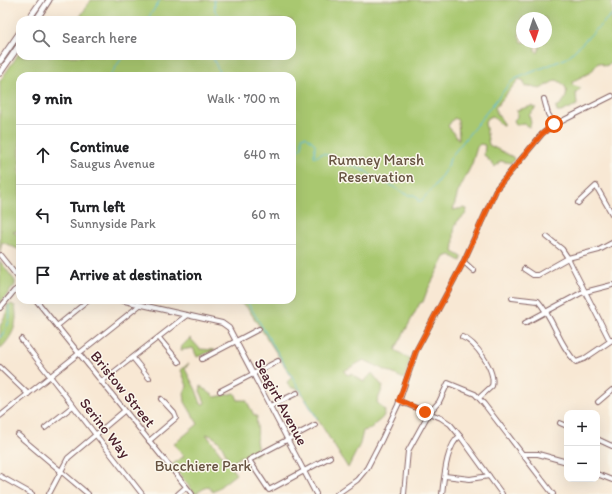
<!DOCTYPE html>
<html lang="en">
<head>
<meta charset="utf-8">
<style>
	body { margin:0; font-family:Itim,sans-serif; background:#f2f2f2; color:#202124 }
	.controls { position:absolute; right:12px; bottom:12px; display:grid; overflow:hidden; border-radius:8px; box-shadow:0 4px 16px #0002 }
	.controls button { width:36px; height:36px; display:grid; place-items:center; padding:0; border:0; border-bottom:1px solid #e0e0e0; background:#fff; color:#202124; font:20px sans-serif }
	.compass { position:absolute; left:516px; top:12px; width:36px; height:36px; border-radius:50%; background:#fff; box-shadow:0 4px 16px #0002; rotate:177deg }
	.stop { position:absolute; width:12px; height:12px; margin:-9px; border:3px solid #ea580c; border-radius:50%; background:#fff }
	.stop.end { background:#ea580c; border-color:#fff; box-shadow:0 1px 4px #0008 }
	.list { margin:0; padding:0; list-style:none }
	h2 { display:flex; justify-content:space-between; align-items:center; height:52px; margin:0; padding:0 16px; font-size:17px }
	h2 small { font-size:13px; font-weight:400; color:#757577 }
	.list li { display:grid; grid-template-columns:26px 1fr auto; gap:12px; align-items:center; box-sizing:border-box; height:60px; padding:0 16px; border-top:1px solid #e0e0e0 }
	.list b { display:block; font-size:15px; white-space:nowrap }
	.list p { margin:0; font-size:13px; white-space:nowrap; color:#757577 }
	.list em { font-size:13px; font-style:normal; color:#757577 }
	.icon { flex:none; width:22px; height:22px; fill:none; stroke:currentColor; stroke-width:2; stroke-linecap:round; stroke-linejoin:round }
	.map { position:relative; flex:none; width:612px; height:494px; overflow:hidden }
	.search { position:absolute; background:#fff; box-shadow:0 4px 16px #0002; left:16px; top:16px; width:280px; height:44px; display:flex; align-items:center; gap:10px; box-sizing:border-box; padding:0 14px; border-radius:12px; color:#757577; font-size:15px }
	.panel { position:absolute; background:#fff; box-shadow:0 4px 16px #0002; left:16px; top:72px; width:280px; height:232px; border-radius:12px }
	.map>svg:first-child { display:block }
	.green { fill:#a9c870; stroke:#7a744e; fill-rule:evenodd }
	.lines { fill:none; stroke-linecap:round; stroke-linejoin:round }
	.stream { stroke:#5cbcdb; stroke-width:1 }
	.minor-casing { stroke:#876566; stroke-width:6 }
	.major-casing { stroke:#876566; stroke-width:7 }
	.minor { stroke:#fff; stroke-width:4 }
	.major { stroke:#fff; stroke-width:5 }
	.route { stroke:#ea580c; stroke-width:5 }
	.labels { text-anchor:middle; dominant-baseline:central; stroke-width:3; stroke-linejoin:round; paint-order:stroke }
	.park-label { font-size:15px; fill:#665240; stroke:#fbf7ec }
	.street-label { font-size:15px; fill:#4a1f2b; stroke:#fbf7ec }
</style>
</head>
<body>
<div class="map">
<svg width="612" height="494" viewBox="0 0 612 494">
	<rect width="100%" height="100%" fill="#fbf7ec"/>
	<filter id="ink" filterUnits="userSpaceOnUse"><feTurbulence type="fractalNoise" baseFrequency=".025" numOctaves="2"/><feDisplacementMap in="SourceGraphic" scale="8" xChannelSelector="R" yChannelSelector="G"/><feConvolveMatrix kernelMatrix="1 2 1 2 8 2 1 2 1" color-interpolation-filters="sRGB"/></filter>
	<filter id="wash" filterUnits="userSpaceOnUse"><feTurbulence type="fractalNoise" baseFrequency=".012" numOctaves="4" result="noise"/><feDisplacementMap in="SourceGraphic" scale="16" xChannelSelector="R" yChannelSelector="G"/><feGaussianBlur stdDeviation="0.9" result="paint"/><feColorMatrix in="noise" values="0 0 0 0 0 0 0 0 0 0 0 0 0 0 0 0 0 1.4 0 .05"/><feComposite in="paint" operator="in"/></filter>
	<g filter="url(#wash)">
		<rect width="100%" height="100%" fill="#f8e8d4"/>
		<g class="green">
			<path d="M91,0h521v63l-7,3 -5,-3h-2l-7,9 -18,9 -1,4 9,3 -5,5 1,12 -16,7h-4l-1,-5c13,-6 15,-22 0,-27l-16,9 -8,-3 -7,1 -1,-6 -5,-2 -24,29 1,4 9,13h-3l-10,-9 -5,2 -2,5 4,22 24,12 1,3 -3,3 -11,-2 -5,6 -11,-12 1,-10 -5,-1 -3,3 -5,17 -14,28 -5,18 10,-2 4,1c-1,8 -6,8 -10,13 -5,7 -2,22 -4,30l9,5 -1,4 -11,-6 -5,2 -18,34 -4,11 -3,1 -25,47 15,9 -6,20 -40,-19 -20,11 3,4 4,-1 13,8 8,-9 11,14 -6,15 8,9c-1,10 -10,10 -14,18l-8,2 -3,13 -12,24 -49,-79c-7,-1 -9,-1 -12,-7l5,-5 -45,-70 -7,-4 -32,-3h84v-224h-272v150l-2,5 -5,1 7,4v14l-18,-8 -2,10v-171l20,-29v4h272v-36h-214zM522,18h24v24h-5l-3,11 -3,-3 -1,-8h-12l-3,-5zM454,118l4,2 1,20 -11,-14z"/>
			<path d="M532,106l4,2 -7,7 2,8 -2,4 -5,-3 -8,1 -2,-5 3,-3v-7z"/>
			<path d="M0,261l15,20v4l-15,18z"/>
			<path d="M11,304l4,2c4,18 -3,31 -15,43v-23l7,-15v-6z"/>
			<path d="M190,338l10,11 15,1 -18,7 -4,-9 -12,2 1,-4z"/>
			<path d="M189,363l-4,6 11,21 5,14h3l1,-2 -5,-11 1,-5 14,11 20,-4 3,7h8l8,15 3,1c-2,9 3,15 -1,24l2,13 -3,2 -14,1 -11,8c-6,-13 -8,-26 -24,-30l30,40 -23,18 -5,-6 -13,8 -23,-29 12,-9 -10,-12 24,-20 -13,-22 -1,-9 3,-7 -6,-16z"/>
		</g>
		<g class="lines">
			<g class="stream">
				<path d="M214,0l1,11 9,9"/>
				<path d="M147,20l13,-20"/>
				<path d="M212,56l9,20"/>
				<path d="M110,76l13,-20"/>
				<path d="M292,127v3"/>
				<path d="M292,146l1,3 4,2 5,-4v-10l4,-1 9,8 -1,12 2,1 7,-4 44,19 8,7 8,2 25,14h6l3,2 1,4h3l12,-13 15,-22 2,-8 59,-74 6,-5 52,-21 45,-44"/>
				<path d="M0,296l1,1"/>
				<path d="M246,300l71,118"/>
				<path d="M0,338c8,-12 12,-19 9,-33"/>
			</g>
		</g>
	</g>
	<g filter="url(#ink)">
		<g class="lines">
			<defs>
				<g id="minor">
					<path d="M544,99l4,15 6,10"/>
					<path d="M578,203l18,-17 16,28"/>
					<path d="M547,237l15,12 6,9 42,83"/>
					<path d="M0,255l20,25"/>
					<path d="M464,262l10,9"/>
					<path d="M524,269l9,6h5l30,-17 31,-8 13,-7"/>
					<path d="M512,298l26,3c16,18 21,44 38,61l8,-3 28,-19"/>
					<path d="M36,300l156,194"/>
					<path d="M120,300l102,23 7,5 87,166"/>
					<path d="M0,308l14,-17 6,-4"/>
					<path d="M525,323l56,-30 31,-8"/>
					<path d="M57,326l32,-26"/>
					<path d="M462,337c14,5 34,34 30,49l-13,12"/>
					<path d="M159,338l20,24"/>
					<path d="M21,339l121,155"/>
					<path d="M133,358l16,20"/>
					<path d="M202,359l57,-30"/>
					<path d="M0,367l28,27"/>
					<path d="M101,382l86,-67"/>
					<path d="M220,391l58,-30"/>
					<path d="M399,401l42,17 9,6 10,12 42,58"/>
					<path d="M598,402l14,-12"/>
					<path d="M270,406l27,-13"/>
					<path d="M0,416l140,-111"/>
					<path d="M560,423l7,3"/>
					<path d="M315,425l-66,35 20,30 61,-33"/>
					<path d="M45,428l28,-22"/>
					<path d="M18,435l70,59"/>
					<path d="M597,439l15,7"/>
					<path d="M149,441l27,-23 -2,-5 -13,-14"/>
					<path d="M523,454h15l29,8"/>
					<path d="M597,474l15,6"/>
					<path d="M0,476l32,18"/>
					<path d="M445,476l25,3 19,-3"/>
					<path d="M49,494l19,-36 56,-47"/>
					<path d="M178,494l8,-7"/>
					<path d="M337,494l20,-14 10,-12 15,-29 16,-34 18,-54 46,-86 35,-77 45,-54 10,-8 60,-30"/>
					<path d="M404,494l4,-43 21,-38 10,-11 9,-19 27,11 9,10 69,90"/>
					<path d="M442,494c2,-15 4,-49 18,-58"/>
				</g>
				<g id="major">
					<path d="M28,20l14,-20"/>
					<path d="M36,20l13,-20"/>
					<path d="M0,61l20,-29"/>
					<path d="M0,73l20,-29"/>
				</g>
			</defs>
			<use href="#minor" class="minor-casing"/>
			<use href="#major" class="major-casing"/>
			<use href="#minor" class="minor"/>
			<use href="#major" class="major"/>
		</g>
	</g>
	<g class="lines" filter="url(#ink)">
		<path class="route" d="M425,412l-26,-12 17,-49 46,-86 35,-77 45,-54 12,-10"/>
	</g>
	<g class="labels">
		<g class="park-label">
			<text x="376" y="160">Rumney Marsh<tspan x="376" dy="17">Reservation</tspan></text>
			<text x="203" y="466">Bucchiere Park</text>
		</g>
		<g class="street-label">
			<text transform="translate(123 389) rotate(51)">Bristow Street</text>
			<text transform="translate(281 402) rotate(62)">Seagirt Avenue</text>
			<text transform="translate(105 428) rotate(52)">Serino Way</text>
		</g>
	</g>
</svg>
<div class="controls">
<button>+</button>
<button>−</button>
</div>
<svg class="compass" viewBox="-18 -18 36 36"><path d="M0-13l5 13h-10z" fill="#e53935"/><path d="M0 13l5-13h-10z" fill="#757577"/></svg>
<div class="stop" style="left:554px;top:124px"></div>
<div class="stop end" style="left:425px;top:412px"></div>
<div class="search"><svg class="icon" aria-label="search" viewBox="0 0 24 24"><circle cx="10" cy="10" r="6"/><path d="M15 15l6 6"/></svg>Search here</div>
<section class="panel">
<h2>9 min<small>Walk · 700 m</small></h2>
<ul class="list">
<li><svg class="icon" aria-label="ahead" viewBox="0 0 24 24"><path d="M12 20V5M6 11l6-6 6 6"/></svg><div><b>Continue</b><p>Saugus Avenue</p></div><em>640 m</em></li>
<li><svg class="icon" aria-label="left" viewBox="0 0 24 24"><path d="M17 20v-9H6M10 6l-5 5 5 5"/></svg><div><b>Turn left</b><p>Sunnyside Park</p></div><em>60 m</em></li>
<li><svg class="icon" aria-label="arrive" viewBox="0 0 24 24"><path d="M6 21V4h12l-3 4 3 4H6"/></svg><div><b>Arrive at destination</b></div></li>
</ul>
</section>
</div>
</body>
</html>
